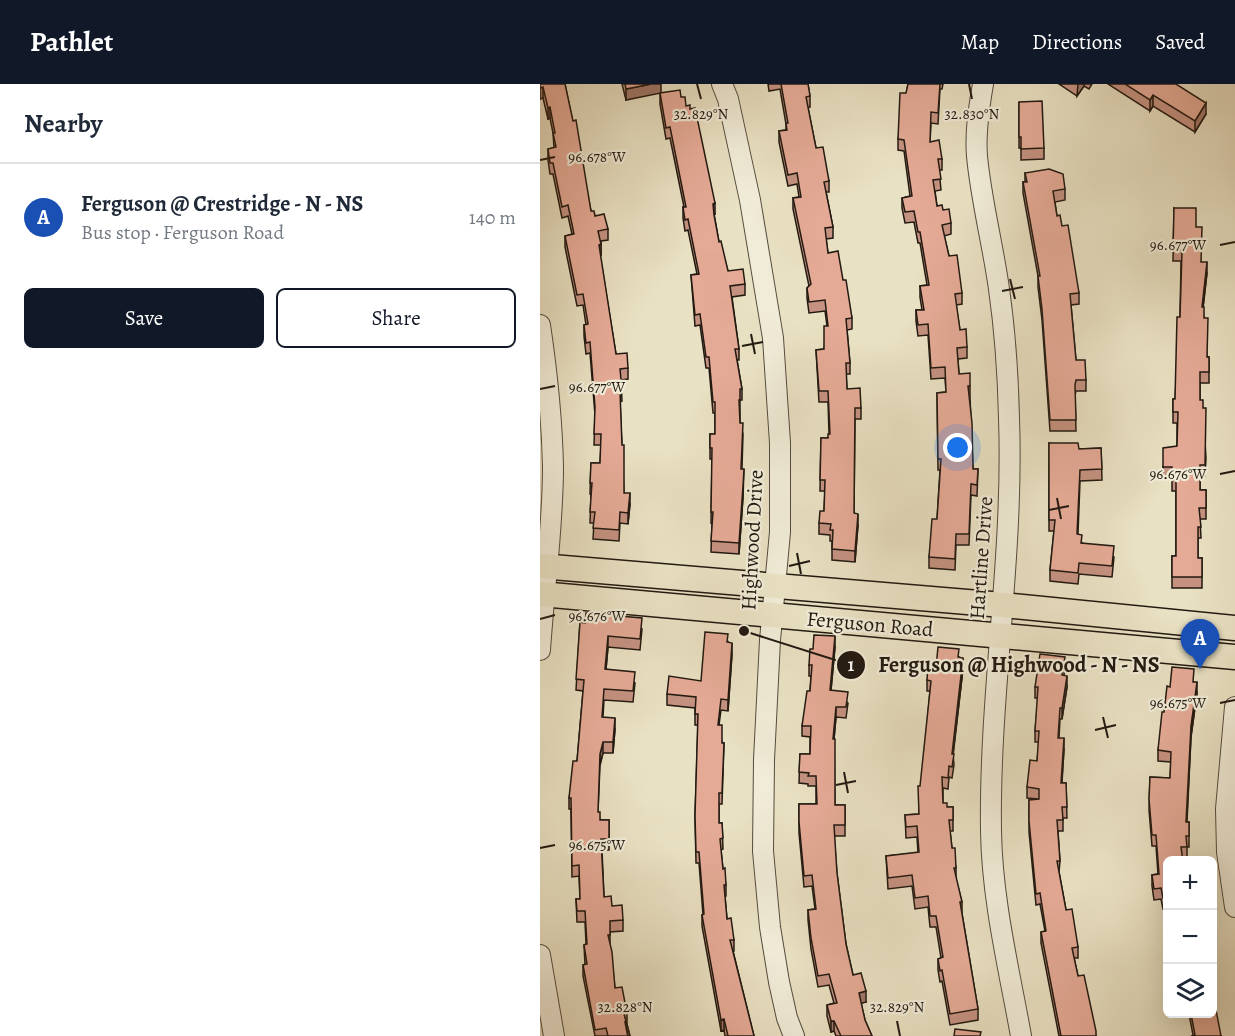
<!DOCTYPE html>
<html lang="en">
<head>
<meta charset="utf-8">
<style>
	body { margin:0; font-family:Alegreya,serif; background:#f6f6f7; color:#1f2937 }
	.controls { position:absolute; right:18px; bottom:18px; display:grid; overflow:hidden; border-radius:9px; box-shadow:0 6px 24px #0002 }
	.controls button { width:54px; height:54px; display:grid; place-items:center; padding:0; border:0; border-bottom:2px solid #e0e1e3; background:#fff; color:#1f2937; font:30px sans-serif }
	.you { position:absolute; left:418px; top:364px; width:21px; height:21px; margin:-15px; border:4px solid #fff; border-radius:50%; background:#1a73e8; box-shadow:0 0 0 9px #1a73e833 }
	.badge { display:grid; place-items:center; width:39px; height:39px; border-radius:50%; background:#111827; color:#fff; font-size:20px; font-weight:700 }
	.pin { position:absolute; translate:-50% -50px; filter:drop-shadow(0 2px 3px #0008) }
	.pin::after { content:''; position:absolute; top:32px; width:21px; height:18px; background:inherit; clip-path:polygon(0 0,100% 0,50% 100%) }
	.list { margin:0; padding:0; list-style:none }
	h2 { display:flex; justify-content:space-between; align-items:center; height:78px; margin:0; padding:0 24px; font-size:26px }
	h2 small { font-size:20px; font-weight:400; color:#747a83 }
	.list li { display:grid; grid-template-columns:39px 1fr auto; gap:18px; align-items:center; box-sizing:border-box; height:108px; padding:0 24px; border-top:2px solid #e0e1e3 }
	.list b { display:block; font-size:22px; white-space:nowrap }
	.list p { margin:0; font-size:20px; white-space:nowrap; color:#747a83 }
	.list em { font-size:20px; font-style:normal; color:#747a83 }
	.actions { display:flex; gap:12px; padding:18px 24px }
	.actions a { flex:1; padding:14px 0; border:2px solid #111827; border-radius:9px; text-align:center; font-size:21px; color:#111827 }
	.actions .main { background:#111827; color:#fff }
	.icon { flex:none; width:33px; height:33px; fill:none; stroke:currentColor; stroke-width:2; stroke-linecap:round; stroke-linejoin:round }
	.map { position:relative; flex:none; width:695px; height:952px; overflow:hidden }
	header { display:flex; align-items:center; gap:36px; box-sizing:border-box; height:84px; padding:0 30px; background:#111827; color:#fff }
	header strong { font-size:28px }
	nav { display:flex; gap:33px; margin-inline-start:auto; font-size:21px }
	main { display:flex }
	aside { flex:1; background:#fff }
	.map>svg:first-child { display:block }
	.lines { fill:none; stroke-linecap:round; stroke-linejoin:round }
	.minor-casing { stroke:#544b3e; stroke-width:22 }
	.major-casing { stroke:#221911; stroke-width:27 }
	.minor { stroke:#f1ecd8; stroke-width:20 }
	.major { stroke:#e9e1c3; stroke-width:24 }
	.wall { fill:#c59281; stroke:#221911; stroke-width:1.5 }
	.shaded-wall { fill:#a07769; stroke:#221911; stroke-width:1.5 }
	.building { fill:#e5aa96; stroke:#221911; stroke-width:1.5 }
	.ticks { fill:none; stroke:#221911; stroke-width:2 }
	.labels { text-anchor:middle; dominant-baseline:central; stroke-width:4.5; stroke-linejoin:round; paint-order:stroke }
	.street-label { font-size:21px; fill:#221911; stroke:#f1ecd8 }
	.ticks-label { font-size:15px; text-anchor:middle; fill:#221911; stroke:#f1ecd8; stroke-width:4.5; stroke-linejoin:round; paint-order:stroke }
	.leader { fill:none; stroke:#221911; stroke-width:2 }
	.callout-dot { fill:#221911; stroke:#f1ecd8; stroke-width:2 }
	.mark-label { font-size:18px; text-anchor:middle; font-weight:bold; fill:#fff }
	.callout-label { font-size:22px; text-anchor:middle; font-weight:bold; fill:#221911; stroke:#f1ecd8; stroke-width:4.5; stroke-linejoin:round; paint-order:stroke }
</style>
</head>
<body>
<header>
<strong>Pathlet</strong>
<nav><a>Map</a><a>Directions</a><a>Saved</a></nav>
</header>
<main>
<aside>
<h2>Nearby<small></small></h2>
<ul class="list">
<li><span class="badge" style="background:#1a4fb4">A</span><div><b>Ferguson @ Crestridge - N - NS</b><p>Bus stop · Ferguson Road</p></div><em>140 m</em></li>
</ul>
<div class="actions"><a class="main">Save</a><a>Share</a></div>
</aside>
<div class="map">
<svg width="695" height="952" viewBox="0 0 695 952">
	<rect width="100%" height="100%" fill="#e9e1c3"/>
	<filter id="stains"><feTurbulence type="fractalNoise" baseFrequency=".00333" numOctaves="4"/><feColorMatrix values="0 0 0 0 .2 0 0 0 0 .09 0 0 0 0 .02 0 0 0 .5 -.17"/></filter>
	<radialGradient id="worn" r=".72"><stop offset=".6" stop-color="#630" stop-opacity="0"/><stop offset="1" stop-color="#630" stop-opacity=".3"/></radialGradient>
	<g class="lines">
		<defs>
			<g id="minor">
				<path d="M182,0l6,15 22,101 23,138 7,105v89l-10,108 -6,120 -1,91 7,76 9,55 8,36 7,18"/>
				<path d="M443,0c-4,23 -8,48 -6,72 4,44 16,89 22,133 6,42 9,86 10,129 5,138 -20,275 -18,413 1,69 18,138 30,205"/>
				<path d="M0,241c7,47 12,94 13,142 0,61 -9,122 -13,183"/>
				<path d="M695,623l-9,102 1,43 8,55"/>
				<path d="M0,871l14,81"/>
			</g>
			<g id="major">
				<path d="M0,482l463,39 232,23"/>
				<path d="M0,510l695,63"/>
			</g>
		</defs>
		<use href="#minor" class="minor-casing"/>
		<use href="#major" class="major-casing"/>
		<use href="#minor" class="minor"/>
		<use href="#major" class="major"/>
	</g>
	<g class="wall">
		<path d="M0,0h25l26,127 17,18v11l-7,1v14h-1l16,99 12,14v11l-7,1 1,21 -2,1 4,91 6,11 -2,20 -8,-1 -1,18 -26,-2 1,-16h-4l1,-29h-1l1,-31h9l1,-18h-7l1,-30 -5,-62 -4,1 -2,-18v-11h2l-3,-20 -6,1 -12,-59v-11l7,-2 -4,-18 -6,2 -9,-44h-3l-2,-14v-11l6,-1 -1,-15 -3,-15 -2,1 -5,-21 -3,1z"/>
		<path d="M82,0h39l-35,16z"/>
		<path d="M228,0h40l2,12v11l-2,1 8,40 13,33v11h-3l7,35v11l-7,1 2,14 15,27 9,38v11l-5,1 3,33v11h-4l1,15 14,19v11h-6l-1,94 4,12 -3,37 -23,-2v-19h-2v-6l-11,-1v-11l5,-12 1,-20h-5l1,-53h7l1,-4 -1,-32h-9l-3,-52 8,-1 3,-23 -2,-15 -16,2 -2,-15v-10l2,-2 -16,-77v-11l6,-1 -2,-13 -9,2 -9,-44v-11l7,-1v-6l-6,-35 -11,2z"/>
		<path d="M368,0h35l-1,5h-2l-2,35 -7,-1 -1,19 12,17v11h-3l2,20 -6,1 2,15 6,4 8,13v11l-7,2 5,20 13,37v11l-6,1 4,25 7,17v11l-9,1 1,15 11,12v11l3,72h5l-1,27 -6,-1 -2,50h-13l-1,25 -26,-2v-11l8,-38 3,-49h-2l-1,-77 9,-1 -1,-14 -14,1 -3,-44 -10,1 -2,-15v-11h6l-2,-13v-11l7,-1 -7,-42h-2l-4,-21 -9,1 -3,-15v-10l8,-2 -6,-45 -6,-1v-11z"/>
		<path d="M519,0h33l-3,5 -5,-3 -7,10z"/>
		<path d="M568,0h68l30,30 -11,18 -42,-26 -3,5z"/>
		<path d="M120,9l21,4 5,9 29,108h-1l5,28 9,29 17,13v11l-13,2 7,52v11h-2l5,29v11h-2v23l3,11 -1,35 1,28 -4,57 -28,-2 1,-29h-1l1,-64h-2v-25h5v-21h-2l-4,-45h-3l-6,-43 -5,1 -4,-51 6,-1 -9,-44 -3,1 -2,-13v-11h1l-14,-69 -4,1 -6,-35z"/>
		<path d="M479,18l25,46v11l-23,1v-12h-2z"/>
		<path d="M485,89l40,16v11l-10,2 2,14 5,10 17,67v11l-8,1 5,55 10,20v11h-10l-1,4 1,36h-26l-8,-111 -4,-33v-11l-15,-83v-11h2z"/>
		<path d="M634,124l22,19 5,35 6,11 -4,34 4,50h2v26h-9v17l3,8 3,50 -1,18h-5v14h6v29h-6l1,19h-3v20h4v30h-30v-32h4v-65h-4v-13h-9v-11l14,-21v-23h-4v-24h2l5,-82 1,-56h-8z"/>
		<path d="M509,359l30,6 22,-1 1,32 -22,1 -2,53 4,9 32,14 -2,20 -33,-3 -1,10 -28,-3v-11l4,-39h-5z"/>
		<path d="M40,538l62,7 -2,21 -32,-3 -2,22 29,14 -2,19 -29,-2 -1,17 12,12 -2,24h-10l-3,12 -2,47 2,8h9v30h-7l2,47 19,23v11l-13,1v13l5,43 12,25v11l3,12h-35l-12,-60v-11h2l-1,-20 2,-1 -1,-22h-8l-1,-23h4l-1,-23 -7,1 -1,-68h-2v-11l8,-37 6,-70 -7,-1z"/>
		<path d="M188,558l4,12 -4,57 -7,-1 -2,15 3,18h2l-2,61h-3v19h3l1,26 -2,1 2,19 3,16v11h-1l2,23 7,21v11h-1l21,85h-29l-1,-6 -3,1 -19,-105v-11h1l-4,-52h-3l-1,-47 3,-91h-3v-17l-28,-3v-11l34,-13z"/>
		<path d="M295,563l-4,43 17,13 -2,15 -10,-1 -2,22 1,66h10v31h-11l3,37 9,71 7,31 13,27 -5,1 4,17 7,16h-36l-2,-5 -3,1 -4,-16v-11l7,-2 -5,-18 -11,2 -7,-38 -3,-29v-10l7,-1 -3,-23 -8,1 -5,-54v-29h17v-18h-8v-2l-9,-1 1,-29h10v-17l-8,-1v-10l8,-35 1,-15h-2v-11z"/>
		<path d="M419,573l4,12 -10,85 1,11 -2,13 -3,-1 -1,12 -5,-1v15l4,4h6v24h-3l2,17 4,20v11l6,23v11l16,96v11l-28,5 -8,-44 -2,1 -2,-12v-11l3,-1 -5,-31h-6l-2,-20 -13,2 -3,-23 -24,3 -2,-33 32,-3 -1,-16 -11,1 -1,-23 14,-1 11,-123h-3v-11l9,-13z"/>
		<path d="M525,584l-1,7 3,12 -5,32h-2l-1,19 5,11 -2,34h4l1,35h-4v13h-5l2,30 -1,11 7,38 12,37v11h-4l4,18 18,60h-37l-18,-93v-11l4,-1 -5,-27 -4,1 -7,-73v-32l9,-1 -11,-1v-11l10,-26 2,-19h-4v-11l3,-33h-3v-11z"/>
		<path d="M654,598l3,11 -6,44 -4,85h2v25h-2v11l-20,3v47l-4,1 -2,-10 -7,1 -2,-14v-11l6,-1 -2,-28h-4l-3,-36 1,-33 20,1 1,-16 -13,-1v-11l12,-63z"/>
		<path d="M649,930h23l9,22 -28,-1z"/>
	</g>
	<g class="shaded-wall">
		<path d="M111,0h10v9l-35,7v-11z"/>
		<path d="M538,0h6v2l-7,10z"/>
		<path d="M3,3v11l-3,1v-11z"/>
		<path d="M613,11v11l-3,5v-11z"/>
		<path d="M666,19v11l-11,18v-11z"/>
		<path d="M10,23v11l-2,1v-11z"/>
		<path d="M175,119v11l-2,1v-11z"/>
		<path d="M61,160v11l-2,1v-11z"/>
		<path d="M667,178v11l-5,45v-11z"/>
		<path d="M204,385l-1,28 -4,57v-11z"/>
		<path d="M90,409v11l-2,20v-11z"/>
		<path d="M318,430v11l-3,37v-11z"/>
		<path d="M68,552v11l-3,33v-11z"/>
		<path d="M295,552v11l-5,54v-11z"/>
		<path d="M192,559v11l-4,57v-11z"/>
		<path d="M423,574v11l-11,96v-11z"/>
		<path d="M527,592v11l-5,32v-11z"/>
		<path d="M657,598v11l-6,44 -5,96 5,-107z"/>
		<path d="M296,623v10l-3,33v-11z"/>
		<path d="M75,634v11l-2,24v-11z"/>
		<path d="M524,654v11l-3,45v-11z"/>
		<path d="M63,658v11l-3,12v-11z"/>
		<path d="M326,907v11l-7,2v-11z"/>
		<path d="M184,935v11l-3,1v-11z"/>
		<path d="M291,937h3v10l-3,1z"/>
	</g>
	<g class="building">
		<path d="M0,0h25l8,37 3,-1 15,91h3l1,5 9,-2 4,15 -10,2 3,13 -2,1 17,109 11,-1 1,15 -8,1 2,21 -2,1 2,54h2v48h6l-2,20 -8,-1 -1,18 -26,-2 2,-16h-5l2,-29h-2l1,-20h9l1,-29h-7l1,-27 -5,-65 -4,1 -2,-18 4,-1 -5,-30 -6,1 -12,-59 9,-2 -6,-29 -6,2 -9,-44h-3l-2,-14 8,-2 -3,-14h2l-5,-26 -2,1 -5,-21 -3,1z"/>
		<path d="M85,0h26l-25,5z"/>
		<path d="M241,0h27l2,12 -4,1 10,51 7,-1 6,34 -5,1 9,45 -8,1 3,25 10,-2 5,29h3l6,38 -6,1 4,44h-4l1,26 13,-1 1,20h-6l-1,105 4,1 -3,37 -23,-2 1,-19h-3l1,-6 -12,-1 1,-12h4l1,-31h-5l1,-42h7v-4h2l-2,-43h-9l-3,-41 8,-1v-23h4l-3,-26 -16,2 -2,-14 4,-4 -18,-86 8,-1 -4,-24 -9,2 -9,-44 8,-1 -1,-7h2z"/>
		<path d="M368,0h32l-2,29 -7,-1 -1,30 9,-2 3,19h-4l3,20 -8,1 4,26 5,-1 1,5 6,-1 2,14 -9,2 7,31 8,-1 5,38 -7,1 5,36 6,-1 1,18 -10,1 2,26 11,-1v13h-2l4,37 1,46h5l-1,16 -6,-1 -2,50h-13l-1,25 -26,-2 3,-38h5l4,-60h-3l-1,-66 9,-1 -1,-25 -14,1 -3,-44 -10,1 -2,-15h8l-4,-24 9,-1 -9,-53h-2l-4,-21 -9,1 -3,-14 10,-2 -8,-56 -6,-1 2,-46h6z"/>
		<path d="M585,0h51l30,19 -11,18 -42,-26 -3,5z"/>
		<path d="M140,6l1,7h4l1,9 4,-1v4l5,-1 20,95 -2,1 1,11 5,27 2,-1 7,30 15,-2 2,15 -15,2 9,63h-4l7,40h-2v11h-1l1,23h3l-2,46h3l-1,17 -4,57 -28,-2 2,-29h-2l1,-64h-2v-14h5v-32h-2l-4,-45h-3l-6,-43 -5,1 -4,-40 8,-1 -11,-55 -3,1 -2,-13h3l-16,-80 -4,1 -6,-35z"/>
		<path d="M502,17l2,47 -23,1v-12h-2v-35z"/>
		<path d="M509,85l14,5 2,15 -12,2 4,25 3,-1 2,11 6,-1 11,68 -9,1 6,66h9l1,20h-10l-1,5 1,35h-26l-8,-111 -4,-33h2l-17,-94h4l-2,-9z"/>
		<path d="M634,124h22v19h6l-1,35h6l-5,45h2v11h4l-1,39h2v15h-9v28h3v8h3l-1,57h-5v25h6v18h-7l2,19h-3v31h4v19h-30v-21h4v-76h-4v-13h-9v-19l14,-2 1,-34h-5v-13h2l2,-82h3l2,-67h-9z"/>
		<path d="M509,359h29l1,6 22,-1 1,21 -22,1 -3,64 5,1 -1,8 33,3 -2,20 -33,-3 -1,10 -28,-3 5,-50h-6z"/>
		<path d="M46,529l56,5 -2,21 -32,-3 -3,33 30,3 -2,19 -29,-2 -2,28 13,1 -2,24h-10l-3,12 -2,58h2v8h9v19h-8l3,58 7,-1 1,10 10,-1 1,15 -13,1v14h-2l4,17 3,36 7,-1 5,26 -3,1 6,22h-22l-2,-8 -11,2 -12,-65 4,-1 -3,-19 3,-1 -2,-33h-8l-1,-12h4l-1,-34 -7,1 -1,-68h-2l4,-37h4l7,-81 -8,-1 4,-57 5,1z"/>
		<path d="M165,548l23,2 -1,8 5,1 -4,57 -7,-1 -3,26h4v18h2l-2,50h-3v30h3l1,15 -3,1 3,30 2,-1 1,17h-2l3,34 4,-1 3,22h-4l24,96h-26l-4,-17 -3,1 -19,-105 2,-1 -5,-62h-3l-1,-36 3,-102h-3l1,-17 -29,-3 2,-18 32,5z"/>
		<path d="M274,551l21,1 -5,54 18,2 -2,15h-10l-3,32h2v66h10v20h-11l3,48 9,71 7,31 8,-2 5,18 -7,2 6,27 7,16h-31l-7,-15h-3l-4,-16 10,-2 -8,-29 -11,2 -7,-38 -3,-28 8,-1 -4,-34 -8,1 -5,-54v-18h18l-1,-28h-8l1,-3 -10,-1 1,-18h10l1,-28h-9l5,-35h3l2,-26h-3l1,-16h3z"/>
		<path d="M398,563l21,2 -1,8 5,1 -11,96h2l-2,13 -3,-1 -1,12 -6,-1 1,26h4v4h6v13h-4l3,28h3l1,20h-2l8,34h-2l18,107 -28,5 -8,-44 -2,1 -2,-12 5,-2 -7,-41h-6l-2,-20 -13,2 -3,-23 -24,3 -2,-22 33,-4 -2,-26 -11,1 -1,-12 14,-1 -1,-28h2l11,-105 -4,-1 1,-14 8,1z"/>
		<path d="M500,570l25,3 -3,18 5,1 -5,32h-2l-2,30h6l-3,45h5l1,24h-5l1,13h-6l3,41h-3l9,49 6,-1 6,38 -6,1 6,28 6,-1 12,56v5h-35l-20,-104 5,-1 -6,-38 -4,1 -7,-73v-21l10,-1v-10l-12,-2 3,-27 7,1 2,-30h-4l3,-44h-3z"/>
		<path d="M632,583l22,2 -1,13h4l-6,44 -5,96h3v14h-3l1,11h-6l2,14h-16v36l-4,1 -2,-10 -7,1 -2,-14 7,-1 -3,-39h-4l-3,-36 1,-22 20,1 1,-26 -13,-2 4,-38h2l3,-26 3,1z"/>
		<path d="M672,905l9,47h-30l4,-1 -4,-21h21z"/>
		<path d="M415,945l26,3 -1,4h-26z"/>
	</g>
	<path class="ticks" d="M157,0l4,15M429,0l3,15M0,76l15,-3M680,161l15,-3M470,195l5,20M462,207l21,-4M211,250l4,20M202,262l21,-4M0,305l15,-3M680,390l15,-3M517,414l4,21M509,426l20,-4M257,469l4,21M249,482l21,-5M0,535l15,-4M680,619l15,-3M563,633l5,21M555,646l21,-5M304,688l4,21M296,701l20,-4M0,764l15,-3M85,937l3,15M357,937l3,15"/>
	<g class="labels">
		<g class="street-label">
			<text transform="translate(212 456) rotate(-87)">Highwood Drive</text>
			<text transform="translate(441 474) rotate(-86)">Hartline Drive</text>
			<text transform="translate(330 540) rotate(5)">Ferguson Road</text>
		</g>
	</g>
	<g class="ticks-label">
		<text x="161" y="35">32.829°N</text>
		<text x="432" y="35">32.830°N</text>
		<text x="57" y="78">96.678°W</text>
		<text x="638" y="166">96.677°W</text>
		<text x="57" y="308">96.677°W</text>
		<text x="638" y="395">96.676°W</text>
		<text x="57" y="537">96.676°W</text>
		<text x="638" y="624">96.675°W</text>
		<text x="57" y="766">96.675°W</text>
		<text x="85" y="928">32.828°N</text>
		<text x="357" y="928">32.829°N</text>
	</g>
	<path class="leader" d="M204 547L311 581"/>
	<g class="callout-dot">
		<circle cx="204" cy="547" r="6"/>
		<circle cx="311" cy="581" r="15"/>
	</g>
	<g class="mark-label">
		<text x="311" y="587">1</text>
	</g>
	<g class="callout-label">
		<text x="479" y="588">Ferguson @ Highwood - N - NS</text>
	</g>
	<rect width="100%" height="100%" filter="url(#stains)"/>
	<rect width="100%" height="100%" fill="url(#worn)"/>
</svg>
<div class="controls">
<button>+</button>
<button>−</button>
<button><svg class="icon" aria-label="layers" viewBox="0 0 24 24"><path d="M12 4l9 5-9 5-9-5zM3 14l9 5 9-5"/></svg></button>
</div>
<div class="you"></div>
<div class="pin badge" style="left:660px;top:585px;background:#1a4fb4">A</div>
</div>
</main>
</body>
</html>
